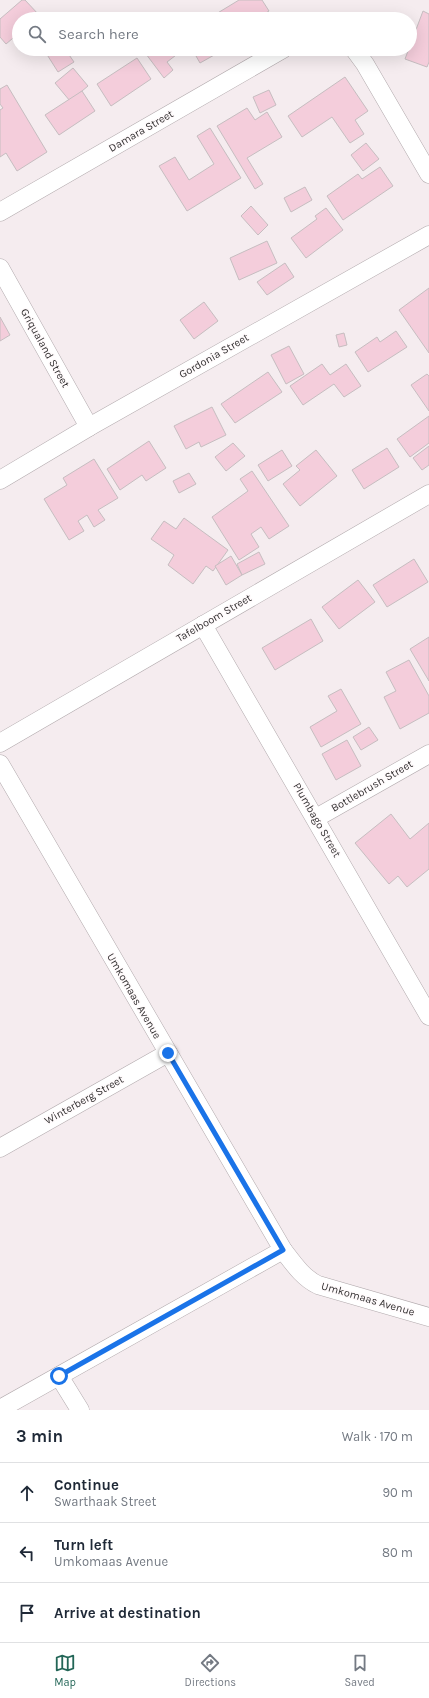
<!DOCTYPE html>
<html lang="en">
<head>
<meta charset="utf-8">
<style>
	body { margin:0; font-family:Karla,sans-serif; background:#f6f6f7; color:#1f2937 }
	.stop { position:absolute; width:12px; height:12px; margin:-9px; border:3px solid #1a73e8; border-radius:50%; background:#fff }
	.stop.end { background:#1a73e8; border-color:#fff; box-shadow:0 1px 4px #0008 }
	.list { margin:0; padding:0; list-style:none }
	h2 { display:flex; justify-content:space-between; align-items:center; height:52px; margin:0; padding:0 16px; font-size:17px }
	h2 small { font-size:13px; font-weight:400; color:#747a83 }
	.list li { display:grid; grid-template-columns:26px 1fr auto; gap:12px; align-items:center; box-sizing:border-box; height:60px; padding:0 16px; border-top:1px solid #e0e1e3 }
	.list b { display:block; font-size:15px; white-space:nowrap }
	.list p { margin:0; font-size:13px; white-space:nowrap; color:#747a83 }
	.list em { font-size:13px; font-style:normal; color:#747a83 }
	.icon { flex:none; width:22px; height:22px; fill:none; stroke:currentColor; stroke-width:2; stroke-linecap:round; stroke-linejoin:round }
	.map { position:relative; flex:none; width:429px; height:1410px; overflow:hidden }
	.search { position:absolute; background:#fff; box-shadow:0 4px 16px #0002; left:12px; right:12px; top:12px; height:44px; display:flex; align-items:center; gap:10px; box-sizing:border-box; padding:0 14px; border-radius:22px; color:#747a83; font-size:15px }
	.sheet { height:232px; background:#fff }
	nav { display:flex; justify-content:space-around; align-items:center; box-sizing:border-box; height:56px; border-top:1px solid #e0e1e3; background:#fff; font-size:11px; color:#747a83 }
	nav a { display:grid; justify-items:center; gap:2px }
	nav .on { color:#236657 }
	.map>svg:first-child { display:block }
	.building { fill:#f4cddb; stroke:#c6bdc0 }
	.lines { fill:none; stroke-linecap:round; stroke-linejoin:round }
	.minor-casing { stroke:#b2aaad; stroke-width:19 }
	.minor { stroke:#fff; stroke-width:18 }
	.route { stroke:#1a73e8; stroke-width:5 }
	.labels { text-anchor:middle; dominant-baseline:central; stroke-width:3; stroke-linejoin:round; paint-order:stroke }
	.street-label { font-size:11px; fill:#353233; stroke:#fffbfc }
</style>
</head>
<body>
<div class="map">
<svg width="429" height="1410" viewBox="0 0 429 1410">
	<rect width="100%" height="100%" fill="#f5ecef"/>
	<g class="building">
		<path d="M22,0h3l14,15 -4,4h-16v14l-13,11 -6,-7v-18z"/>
		<path d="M239,0h23l7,11 -13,8h-37l-3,-5z"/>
		<path d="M423,11l6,3v48l-2,5 -22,-8z"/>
		<path d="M51,49h14l9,13 -16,10 -12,-19z"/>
		<path d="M145,49h39l-17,13 6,8 -9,8 -21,-28z"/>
		<path d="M192,49h22l2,5 -16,9z"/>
		<path d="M137,58l14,21 -40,27 -14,-22z"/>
		<path d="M73,68l15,18 -18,15 -15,-18z"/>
		<path d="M345,77l23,34 -13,9 9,14 -14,9 -18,-26 -30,20 -14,-21z"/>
		<path d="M7,85l40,67 -30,19 -11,-18 -6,4v-47l3,-2 -3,-4v-15z"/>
		<path d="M269,90l7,15 -16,8 -7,-16z"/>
		<path d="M82,91l13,20 -36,24 -14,-20z"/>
		<path d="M247,108l8,12 12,-8 15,25 -35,21 16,26 -8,5 -38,-63z"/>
		<path d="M210,128l31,50 -54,33 -28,-45 16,-9 14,23 25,-16 -17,-28z"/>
		<path d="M366,143l13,16 -16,12 -12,-16z"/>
		<path d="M380,167l13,19 -50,34 -16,-24 31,-22 4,5z"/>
		<path d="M305,187l7,13 -21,12 -7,-14z"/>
		<path d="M251,206l17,19 -10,10 -17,-19z"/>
		<path d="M326,208l17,22 -37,28 -15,-20 26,-19 -2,-3z"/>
		<path d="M267,241l10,22 -38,17 -9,-22z"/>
		<path d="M285,263l9,14 -27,18 -10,-13z"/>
		<path d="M429,288v65l-30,-43z"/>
		<path d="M204,302l14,19 -24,18 -14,-19z"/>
		<path d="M0,317l10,18 -10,6z"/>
		<path d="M396,331l11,16 -39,25 -13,-20 22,-15 3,5z"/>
		<path d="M344,333l3,12 -8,2 -3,-12z"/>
		<path d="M289,346l15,28 -18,10 -15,-29z"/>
		<path d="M322,364l8,11 16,-11 15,22 -17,11 -10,-13 -31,21 -13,-19z"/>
		<path d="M268,372l14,20 -47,31 -14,-19z"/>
		<path d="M427,374l2,2v35l-18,-26z"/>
		<path d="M212,407l14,28 -25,12 -2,-5 -13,7 -12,-23z"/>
		<path d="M429,416v27l-19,14 -13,-18z"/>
		<path d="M149,441l17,27 -20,13 -4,-6 -22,15 -13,-21z"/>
		<path d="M233,443l12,13 -19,15 -11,-14z"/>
		<path d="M429,446v19l-7,5 -9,-12z"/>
		<path d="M387,448l12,19 -35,22 -12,-19z"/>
		<path d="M282,450l10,16 -24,15 -10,-16z"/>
		<path d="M316,450l21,26 -37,30 -17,-22 17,-14 -4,-4z"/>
		<path d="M94,459l24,39 -20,12 7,10 -11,7 -7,-12 -9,6 6,10 -15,9 -25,-41 23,-14 -4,-7z"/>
		<path d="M252,471l37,55 -20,13 -8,-12 -10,7 8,13 -20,13 -27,-43 36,-26 -8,-12z"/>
		<path d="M189,473l7,11 -17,9 -6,-12z"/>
		<path d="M184,518l44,32 -15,21 -7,-5 -13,18 -25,-19 6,-10 -23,-16 13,-18 12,8z"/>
		<path d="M259,552l6,12 -23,11 -5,-11z"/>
		<path d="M231,556l11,19 -16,10 -11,-19z"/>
		<path d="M414,559l14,23 -41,25 -14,-22z"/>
		<path d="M358,580l17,22 -36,27 -17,-22z"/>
		<path d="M311,619l12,22 -48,29 -13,-22z"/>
		<path d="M429,637v44l-19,-32z"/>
		<path d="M409,660l20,36v17l-29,16 -16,-32 12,-6 -10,-19z"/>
		<path d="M341,689l20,35 -40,23 -11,-20 27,-16 -9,-15z"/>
		<path d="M369,727l9,13 -17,10 -8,-13z"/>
		<path d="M347,740l14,26 -25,14 -14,-26z"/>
		<path d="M391,814l19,25 19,-16v46l-22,18 -9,-11 -9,8 -34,-41z"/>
	</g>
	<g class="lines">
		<defs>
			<g id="minor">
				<path d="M354,49l11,15 64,110"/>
				<path d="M0,212l283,-163"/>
				<path d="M0,268l89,159"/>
				<path d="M0,480l89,-53 340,-192"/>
				<path d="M203,625l226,391"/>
				<path d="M0,743l429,-249"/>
				<path d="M0,764l283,486c10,13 20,28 35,35l111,32"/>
				<path d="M316,818l113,-64"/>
				<path d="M0,1148l168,-95"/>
				<path d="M59,1376l21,34"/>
				<path d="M0,1409l283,-159"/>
			</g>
		</defs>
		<use href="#minor" class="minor-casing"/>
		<use href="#minor" class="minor"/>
	</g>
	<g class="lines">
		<path class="route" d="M59,1376l224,-126 -115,-197"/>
	</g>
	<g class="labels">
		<g class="street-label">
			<text transform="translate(141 131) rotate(-30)">Damara Street</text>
			<text transform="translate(45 348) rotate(61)">Griqualand Street</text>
			<text transform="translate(214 356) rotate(-30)">Gordonia Street</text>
			<text transform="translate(214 618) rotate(-30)">Tafelboom Street</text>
			<text transform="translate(372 786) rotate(-30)">Bottlebrush Street</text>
			<text transform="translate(317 820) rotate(60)">Plumbago Street</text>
			<text transform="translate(134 996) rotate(60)">Umkomaas Avenue</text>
			<text transform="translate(84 1100) rotate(-29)">Winterberg Street</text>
			<text transform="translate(368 1299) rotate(16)">Umkomaas Avenue</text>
		</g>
	</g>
</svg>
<div class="stop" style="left:59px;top:1376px"></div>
<div class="stop end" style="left:168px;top:1053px"></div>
<div class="search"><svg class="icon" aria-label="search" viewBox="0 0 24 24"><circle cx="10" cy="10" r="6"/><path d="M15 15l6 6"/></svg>Search here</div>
</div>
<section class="sheet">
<h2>3 min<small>Walk · 170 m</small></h2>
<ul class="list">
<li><svg class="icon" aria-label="ahead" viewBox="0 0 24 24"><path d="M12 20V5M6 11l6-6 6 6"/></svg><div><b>Continue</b><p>Swarthaak Street</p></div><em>90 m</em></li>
<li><svg class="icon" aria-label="left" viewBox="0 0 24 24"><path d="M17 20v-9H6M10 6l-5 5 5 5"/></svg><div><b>Turn left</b><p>Umkomaas Avenue</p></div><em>80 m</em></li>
<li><svg class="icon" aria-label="arrive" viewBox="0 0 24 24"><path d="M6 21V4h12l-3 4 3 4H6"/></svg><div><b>Arrive at destination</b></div></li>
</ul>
</section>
<nav>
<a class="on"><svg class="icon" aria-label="map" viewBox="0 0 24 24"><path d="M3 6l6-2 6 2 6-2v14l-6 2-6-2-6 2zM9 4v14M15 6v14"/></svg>Map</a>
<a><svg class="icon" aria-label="directions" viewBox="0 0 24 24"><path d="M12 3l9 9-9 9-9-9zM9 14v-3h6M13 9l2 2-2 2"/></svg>Directions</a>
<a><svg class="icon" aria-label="saved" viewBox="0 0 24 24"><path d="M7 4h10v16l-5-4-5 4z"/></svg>Saved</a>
</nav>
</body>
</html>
